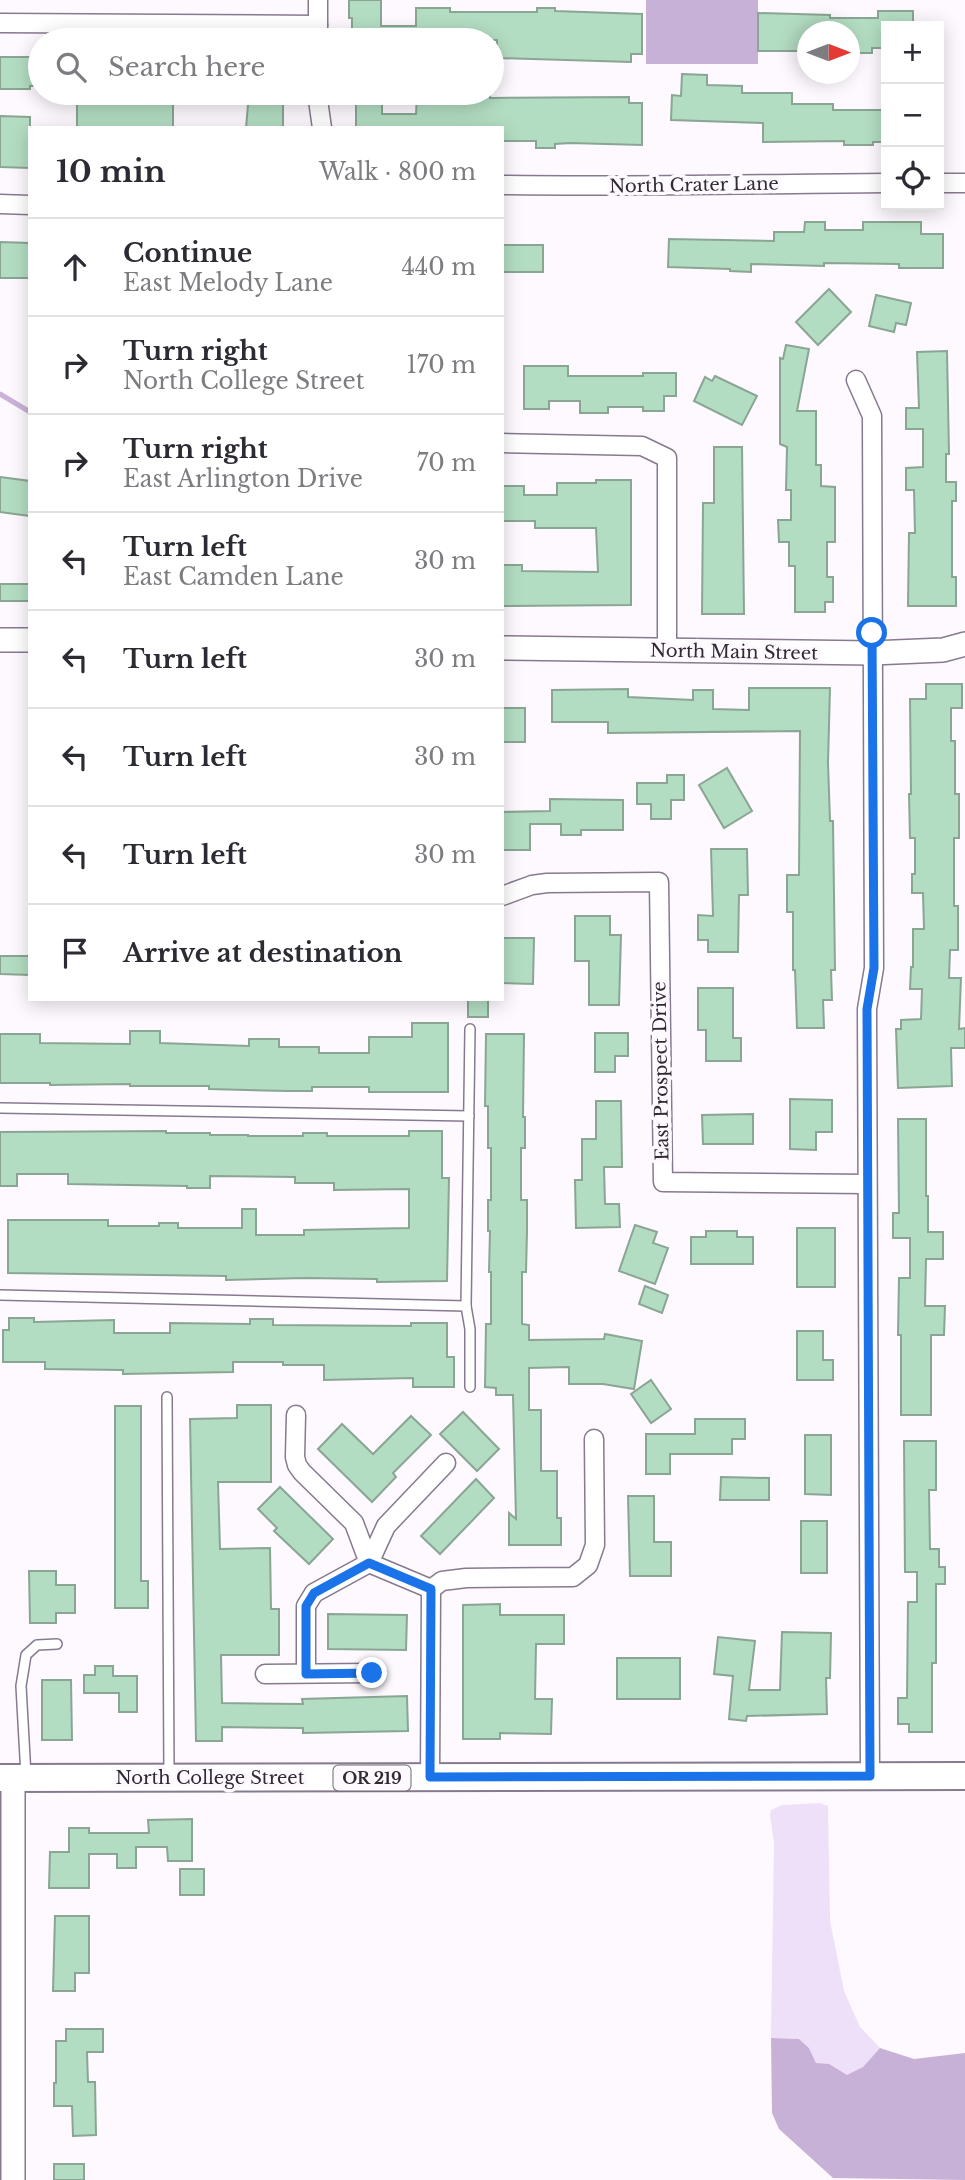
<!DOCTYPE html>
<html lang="en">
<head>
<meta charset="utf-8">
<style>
	body { margin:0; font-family:"Libre Baskerville",serif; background:#f7f7f7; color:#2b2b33 }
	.controls { position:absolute; right:21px; top:21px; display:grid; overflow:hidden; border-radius:0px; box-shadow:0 4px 18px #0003 }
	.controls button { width:63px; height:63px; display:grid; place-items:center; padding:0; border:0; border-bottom:2px solid #e1e1e2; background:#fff; color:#2b2b33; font:35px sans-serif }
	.compass { position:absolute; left:797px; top:21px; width:63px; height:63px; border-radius:50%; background:#fff; box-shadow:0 4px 18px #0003; rotate:90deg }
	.stop { position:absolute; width:21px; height:21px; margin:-16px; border:5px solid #1a73e8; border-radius:50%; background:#fff }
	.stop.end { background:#1a73e8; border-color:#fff; box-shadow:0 2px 7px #0008 }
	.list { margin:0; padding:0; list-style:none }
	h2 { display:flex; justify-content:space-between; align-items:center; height:91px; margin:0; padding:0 28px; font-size:30px }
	h2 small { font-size:23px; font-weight:400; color:#7c7c81 }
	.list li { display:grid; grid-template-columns:46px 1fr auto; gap:21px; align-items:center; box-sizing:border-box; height:98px; padding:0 28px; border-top:2px solid #e1e1e2 }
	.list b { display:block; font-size:26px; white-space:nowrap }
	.list p { margin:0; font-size:23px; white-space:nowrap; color:#7c7c81 }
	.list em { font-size:23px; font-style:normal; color:#7c7c81 }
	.icon { flex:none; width:38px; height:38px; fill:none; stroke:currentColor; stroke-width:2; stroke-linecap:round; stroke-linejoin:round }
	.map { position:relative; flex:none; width:965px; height:2180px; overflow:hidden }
	.search { position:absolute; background:#fff; box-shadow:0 4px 18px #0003; left:28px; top:28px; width:476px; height:77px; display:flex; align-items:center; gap:18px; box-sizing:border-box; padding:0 24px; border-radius:38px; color:#7c7c81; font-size:26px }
	.panel { position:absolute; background:#fff; box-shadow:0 4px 18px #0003; left:28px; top:126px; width:476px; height:875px; border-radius:0px }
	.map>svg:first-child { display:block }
	.green { fill:#efe0f9 }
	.forest { fill:#c8b1d7 }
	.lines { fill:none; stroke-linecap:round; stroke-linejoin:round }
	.stream { stroke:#cab2d8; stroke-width:5 }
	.building { fill:#b3ddc2; stroke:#8aa594; stroke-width:2 }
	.lane-casing { stroke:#877990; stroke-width:12 }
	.street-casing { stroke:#877990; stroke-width:21 }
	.secondary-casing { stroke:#877990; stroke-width:26 }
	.primary-casing { stroke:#877990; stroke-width:30 }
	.lane { stroke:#fff; stroke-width:9 }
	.street { stroke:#fff; stroke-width:18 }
	.secondary { stroke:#fff; stroke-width:23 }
	.primary { stroke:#fff; stroke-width:26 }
	.route { stroke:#1a73e8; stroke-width:9 }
	.labels { text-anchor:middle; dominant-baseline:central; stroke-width:7; stroke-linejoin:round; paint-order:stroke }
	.shield { fill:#fdf9ff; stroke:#6e6871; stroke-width:2 }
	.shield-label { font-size:16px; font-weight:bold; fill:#302a34 }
	.street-label { font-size:18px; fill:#302a34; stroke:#fdf9ff }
</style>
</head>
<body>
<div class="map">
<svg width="965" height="2180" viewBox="0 0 965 2180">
	<rect width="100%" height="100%" fill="#fdf9ff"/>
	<path class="green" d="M820,1803l8,3 2,115 14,70 16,36 20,21 -17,19 -16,9 -18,-11 -13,-2 -7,-15 -10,-9 -28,-1 3,-195 -4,-28 1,-5 11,-5z"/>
	<g class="forest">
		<rect x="646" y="0" width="112" height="64"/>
		<path d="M771,2038l28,1 10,9 7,15 13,1 18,11 16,-8 17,-19 34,11 51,-6v127l-132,-2 -54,-49 -7,-16z"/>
	</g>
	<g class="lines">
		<path class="stream" d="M0,394l30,18"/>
	</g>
	<g class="building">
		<path d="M349,0h32v26h35v-18h34v4h87v-4h18v3l87,3v40h-11v8l-134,-4v-18h-145v-22h-3z"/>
		<path d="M878,11h35v15h-27v22h-14v5h-22v-21h-42v19h-50v-38l72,2v3h48z"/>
		<path d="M0,57h40v29h-10v3h-30z"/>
		<path d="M682,74l25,1v10l35,1v7h50v11h41v6h53v32h-13v3h-29v-4l-81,1v-19l-92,-3 1,-25 9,1z"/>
		<rect x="77" y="93" width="96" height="35"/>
		<path d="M249,93h34v35h-37z"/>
		<path d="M356,93h26v21h34l1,-20 73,1v3l139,-1v6h13v42l-72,-2 -15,1v4h-19v-7h-34v-13h-146z"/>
		<path d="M0,116l30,1v51l-30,-1z"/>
		<path d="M805,222h20v8h38v-8h58v12h22v34h-44v-4l-75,-1v3l-73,-2v8l-21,-1v-2l-62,-2 1,-28 105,2v-9h30z"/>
		<path d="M0,242l30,1v35h-30z"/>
		<rect x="502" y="245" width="41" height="27"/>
		<path d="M829,289l22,23 -33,33 -22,-23z"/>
		<path d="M876,295l35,8 -5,22 -10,-2 -2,9 -25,-6z"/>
		<path d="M786,345l23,4 -12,62h19v54h5v21l14,1v55h-8v35h6v25h-8v10h-30v-46h-6v-24h-10l-1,-22h13v-30h-5l1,-43 -7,-3v-86l3,1z"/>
		<path d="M947,351l2,103h-3v28h10v19h-4v76h4v29h-48l1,-73h6l-1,-43h-8v-22l17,-1v-38h-17v-21h13l-2,-56z"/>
		<path d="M524,366h44v10h75v-3h33v23h-12v15h-21v-4h-35v6h-28v-12h-31v8h-25z"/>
		<path d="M715,376l42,20 -15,29 -48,-24 11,-24 7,4z"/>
		<path d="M714,447h28l2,167h-42l1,-111h11z"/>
		<path d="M0,477l30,4v35l-30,-4z"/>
		<path d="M596,480h35v125l-129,1v-41h20v6l76,1 -2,-44h-61v-7h-33v-35h22v9h33v-12h39z"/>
		<rect x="0" y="584" width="30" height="17"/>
		<path d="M926,684h36v24h-11v33h4v53h4v44h-5v68h4v44h-8l-1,28h12l-2,51 6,-1v20h-14l1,38 -54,2 -2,-59h5v-9l20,-1 1,-30h-12l1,-22h2v-38h11l-1,-36h-11v-19h3v-36h-5l-1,-44h2l-1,-95h16z"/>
		<path d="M749,688h81l-2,75 2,58h3l2,149h-4l1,30h-9l1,28h-27l-2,-58h-2v-58h-6v-37h12l1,-144 -192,2v-11h-56v-32l76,-1v8l65,3v-10h20v19l36,1z"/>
		<rect x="502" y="708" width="23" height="34"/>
		<path d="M727,768l25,43 -28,17 -25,-43z"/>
		<path d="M667,775h17v25h-13v19h-20v-15h-14v-21h30z"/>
		<path d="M550,799l73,1v30h-42v5h-20v-11h-31v26h-28v-38l48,-1z"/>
		<path d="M711,849h36l1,46h-9l-1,57h-30v-12h-10v-25l15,1z"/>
		<path d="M575,916h35v19h11l-2,70h-30v-44h-14z"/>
		<path d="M502,938h32l-1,46 -31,-1z"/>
		<path d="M0,956h30v19l-30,-1z"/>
		<path d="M698,988h35v50h8v23h-35v-31h-8z"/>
		<rect x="468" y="999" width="20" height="18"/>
		<path d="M412,1023h36v69h-79v-5h-57v4h-24l-79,-2v-3h-79v-2l-80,1v-2h-50v-49h40v9l90,1v-13h30v12l89,3v-7h30v8h40v6h50v-16h43z"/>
		<path d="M595,1033h33v23h-13v16h-20z"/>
		<path d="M486,1034h38l-1,83h2v31h-4v52h6v31l-1,41h-4v52l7,1v15l75,-1 1,-5 37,7 -8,48 -31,-5h-34v-17l-40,1v42h12v61h16v47h4v27h-52v-32l7,6 -3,-124h-17v-7l-11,-1 1,-63h5v-52h-2l1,-41h-2v-31h3v-52h-3v-42h-3z"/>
		<path d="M790,1099l42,1v32h-16v18l-26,-1z"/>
		<path d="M596,1101h25l1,66h-18l1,37h14l1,23 -44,1 -1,-48h7v-41h14z"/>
		<path d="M753,1114v30h-50l-1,-29z"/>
		<path d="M898,1119h28v77h2v36h15v27h-17l-1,47h20l-1,29h-13v80h-30v-80h-3l1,-57h11v-40h-17v-25h6z"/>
		<path d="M166,1131v2h44v2h38v1h55v-3h24v3h82v-5h33v47h7l-2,103 -70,1v-3l-73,-1 -78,2v-4l-218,-3v-53h100v6h51v-3h19v5h64v-19h14v26h48v-5l105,-2v-39l-75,1v-7h-39v-6l-85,-1v12h-23v-2l-119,-2v-10h-51v12h-17v-54z"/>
		<path d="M635,1225l22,7 -4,11 15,5 -13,36 -36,-13z"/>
		<rect x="797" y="1228" width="38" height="59"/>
		<path d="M706,1231h31v6h16v27h-62v-27h15z"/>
		<path d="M645,1286l23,9 -6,18 -23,-9z"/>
		<path d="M9,1318h25v4l80,-2v13h56v-10l80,1v-5h23v6l138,1v-3h36v34h7v30h-41v-9l-89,2v-15h-41v-3h-50v10l-110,2v-4l-78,-1v-7h-42v-32h6z"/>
		<path d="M797,1331h26v29h10v20h-36z"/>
		<path d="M651,1380l20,29 -20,14 -20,-29z"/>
		<path d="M237,1405h34v77h-53l2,67 50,-1 1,61h8v46h-58l1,48 81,1 -1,-5 105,-3 1,35 -105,2v-5l-81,-1v14h-26l-6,-322 47,-1z"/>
		<path d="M115,1406h26v175h7v27h-33z"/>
		<path d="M463,1412l36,37 -22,22 -37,-37z"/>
		<path d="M411,1416l20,19 -38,38 3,4 -24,25 -54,-53 24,-25 31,30z"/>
		<path d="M695,1419h50v20h-13v15h-62v20h-24v-40h49z"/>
		<path d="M805,1435h26v60l-26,-1z"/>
		<path d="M904,1441h32v49h-7l1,59h9v18h6v17h-9v79h-4v69h-23v-8h-11v-26h9l1,-96h9v-30h-12z"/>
		<path d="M721,1477l48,1v22h-49z"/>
		<path d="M476,1479l18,19 -54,56 -19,-18z"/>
		<path d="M280,1487l53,52 -24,25 -35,-33 3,-3 -19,-19z"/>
		<path d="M628,1496h26v46h17v34h-41z"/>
		<rect x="801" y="1521" width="26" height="52"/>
		<path d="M29,1571h27v14h19v28h-19v10h-26z"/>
		<path d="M500,1604v11h64v29h-28l-1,55h17l-1,35 -51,-1v6h-37v-134z"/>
		<path d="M328,1614l79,1 -1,35 -78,-1z"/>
		<path d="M782,1632l49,1 -1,45h-4l1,36 -80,2 -1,5 -17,-2 4,-43 -19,-2 4,-37 37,4 -6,49h31z"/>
		<rect x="617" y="1658" width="63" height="41"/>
		<path d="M95,1666h18v10h24v36h-18v-19h-35v-18h11z"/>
		<path d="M42,1680h29l1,60h-30z"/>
		<path d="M192,1819v42h-24l-1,-14h-31v21h-19v-14h-28v34h-40l1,-36h19v-24h20v5h60l-1,-13z"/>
		<rect x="180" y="1869" width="24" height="26"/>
		<path d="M55,1916h34v57h-14v18h-22z"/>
		<path d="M66,2029h37v23h-16l1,30h7l1,53 -23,1 -1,-30h-18v-23h2v-42h10z"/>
		<rect x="54" y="2164" width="30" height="16"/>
	</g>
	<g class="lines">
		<defs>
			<g id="lane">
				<path d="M470,1029l-4,277 4,23v58"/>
				<path d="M0,1108l469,8"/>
				<path d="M0,1295l466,11"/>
				<path d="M167,1397l2,379"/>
				<path d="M26,1776l-5,-90 5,-31 11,-10 20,-1"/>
			</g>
			<g id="street">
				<path d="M0,23l318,2"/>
				<path d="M318,40v-40"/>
				<path d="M317,93l5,35"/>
				<path d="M939,183h26"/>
				<path d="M502,185c128,2 256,-1 384,-2"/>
				<path d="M0,204l30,1"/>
				<path d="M856,380l16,36 2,552 -7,41 3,767"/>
				<path d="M502,443l140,3 25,12v194"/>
				<path d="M502,896l30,-11 15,-2 112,-1 4,300 204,2"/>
				<path d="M296,1415l-1,42 2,8 5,7 52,51 15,40 62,26"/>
				<path d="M431,1589l11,-8 24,-3 107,-1 15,-12 7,-20 -1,-106"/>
				<path d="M306,1673v-67l8,-13 55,-30 17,-37 60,-63"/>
				<path d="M265,1674l107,-1"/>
				<path d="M430,1777l1,-188"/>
			</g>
			<g id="secondary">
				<path d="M0,640h30"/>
				<path d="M502,648l370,5 71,-3 22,-6"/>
				<path d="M13,2180v-402"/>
			</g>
			<path id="primary" d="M0,1778l965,-2"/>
		</defs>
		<use href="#lane" class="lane-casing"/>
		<use href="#street" class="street-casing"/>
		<use href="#secondary" class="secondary-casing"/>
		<use href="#primary" class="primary-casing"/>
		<use href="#lane" class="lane"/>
		<use href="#street" class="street"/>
		<use href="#secondary" class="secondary"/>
		<use href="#primary" class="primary"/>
	</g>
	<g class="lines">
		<path class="route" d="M372,1673l-66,1v-68l8,-13 55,-30 62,26 -1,188 440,-1 -3,-767 7,-41 -2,-335"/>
	</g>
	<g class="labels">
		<rect class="shield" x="333.5" y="1765.5" width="77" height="25" rx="5"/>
		<g class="shield-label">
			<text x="372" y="1778">OR 219</text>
		</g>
		<g class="street-label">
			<text transform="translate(694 185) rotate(-1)">North Crater Lane</text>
			<text transform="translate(734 652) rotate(1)">North Main Street</text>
			<text transform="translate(661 1071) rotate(-91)">East Prospect Drive</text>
			<text x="210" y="1778">North College Street</text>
		</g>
	</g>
</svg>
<div class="controls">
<button>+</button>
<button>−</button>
<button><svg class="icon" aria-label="locate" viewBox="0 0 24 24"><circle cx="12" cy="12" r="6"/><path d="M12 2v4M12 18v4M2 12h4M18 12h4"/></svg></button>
</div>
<svg class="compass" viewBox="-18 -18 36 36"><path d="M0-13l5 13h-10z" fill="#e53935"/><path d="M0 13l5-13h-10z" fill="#7c7c81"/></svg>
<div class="stop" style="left:872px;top:633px"></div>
<div class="stop end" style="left:372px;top:1673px"></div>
<div class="search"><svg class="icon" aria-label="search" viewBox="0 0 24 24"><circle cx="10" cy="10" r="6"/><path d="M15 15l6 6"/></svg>Search here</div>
<section class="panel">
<h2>10 min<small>Walk · 800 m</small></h2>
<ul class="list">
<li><svg class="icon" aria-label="ahead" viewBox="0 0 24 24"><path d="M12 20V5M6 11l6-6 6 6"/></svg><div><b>Continue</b><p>East Melody Lane</p></div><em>440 m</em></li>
<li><svg class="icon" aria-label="right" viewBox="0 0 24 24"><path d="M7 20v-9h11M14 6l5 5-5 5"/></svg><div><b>Turn right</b><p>North College Street</p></div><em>170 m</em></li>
<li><svg class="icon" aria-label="right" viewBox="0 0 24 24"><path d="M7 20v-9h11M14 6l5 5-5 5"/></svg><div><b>Turn right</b><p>East Arlington Drive</p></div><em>70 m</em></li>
<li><svg class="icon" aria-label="left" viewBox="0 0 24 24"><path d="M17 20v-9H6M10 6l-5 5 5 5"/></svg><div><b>Turn left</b><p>East Camden Lane</p></div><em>30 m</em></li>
<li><svg class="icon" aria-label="left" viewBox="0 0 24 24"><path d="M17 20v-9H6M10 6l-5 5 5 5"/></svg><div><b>Turn left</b></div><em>30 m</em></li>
<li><svg class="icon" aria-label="left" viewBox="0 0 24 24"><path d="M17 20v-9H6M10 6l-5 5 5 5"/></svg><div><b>Turn left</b></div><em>30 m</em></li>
<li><svg class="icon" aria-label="left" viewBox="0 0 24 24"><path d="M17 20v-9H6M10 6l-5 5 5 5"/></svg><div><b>Turn left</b></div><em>30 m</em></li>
<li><svg class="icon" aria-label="arrive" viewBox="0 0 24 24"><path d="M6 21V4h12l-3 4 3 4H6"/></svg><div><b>Arrive at destination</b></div></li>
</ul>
</section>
</div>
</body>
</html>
